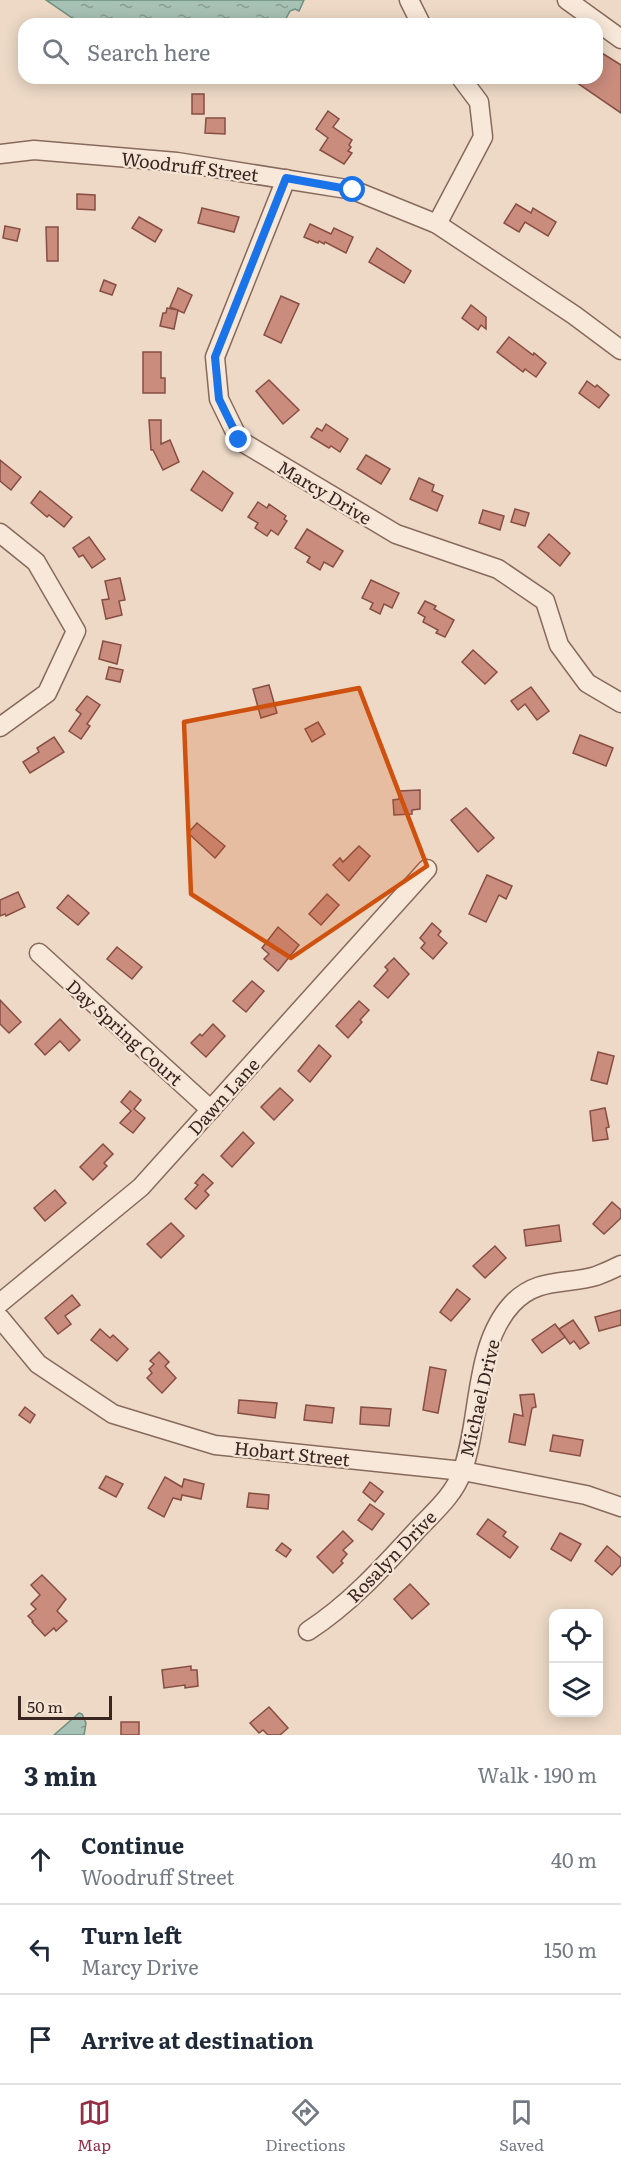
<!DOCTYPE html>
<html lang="en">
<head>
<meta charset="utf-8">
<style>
	body { margin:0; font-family:Literata,serif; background:#f2f2f3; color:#1f2937 }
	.controls { position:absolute; right:18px; bottom:18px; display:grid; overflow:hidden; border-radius:12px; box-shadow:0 3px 15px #0003 }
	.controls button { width:54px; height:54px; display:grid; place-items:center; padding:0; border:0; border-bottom:2px solid #e0e1e3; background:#fff; color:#1f2937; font:30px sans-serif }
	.scale { position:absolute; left:18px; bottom:15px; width:94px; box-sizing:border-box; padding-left:6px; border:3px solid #392620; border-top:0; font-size:16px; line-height:21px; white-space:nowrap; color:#392620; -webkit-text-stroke:4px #f5e5d6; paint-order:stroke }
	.stop { position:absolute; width:18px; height:18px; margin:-14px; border:4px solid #1a73e8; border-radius:50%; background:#fff }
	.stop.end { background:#1a73e8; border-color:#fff; box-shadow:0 2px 6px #0008 }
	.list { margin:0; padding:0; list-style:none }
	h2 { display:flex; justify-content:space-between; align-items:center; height:78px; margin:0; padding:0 24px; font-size:26px }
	h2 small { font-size:20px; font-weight:400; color:#747a83 }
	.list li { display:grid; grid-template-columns:39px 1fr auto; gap:18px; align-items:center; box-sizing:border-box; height:90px; padding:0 24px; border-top:2px solid #e0e1e3 }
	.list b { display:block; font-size:22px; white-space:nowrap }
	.list p { margin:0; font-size:20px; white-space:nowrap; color:#747a83 }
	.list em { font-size:20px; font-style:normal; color:#747a83 }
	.icon { flex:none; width:33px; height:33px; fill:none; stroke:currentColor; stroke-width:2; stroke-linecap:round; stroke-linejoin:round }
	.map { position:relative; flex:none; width:621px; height:1735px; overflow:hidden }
	.search { position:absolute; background:#fff; box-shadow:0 3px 15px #0003; left:18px; right:18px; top:18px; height:66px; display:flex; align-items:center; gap:15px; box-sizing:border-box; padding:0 21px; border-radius:18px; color:#747a83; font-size:22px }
	.sheet { height:348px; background:#fff }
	nav { display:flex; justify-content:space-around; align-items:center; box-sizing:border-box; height:84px; border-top:2px solid #e0e1e3; background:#fff; font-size:16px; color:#747a83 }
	nav a { display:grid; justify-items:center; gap:3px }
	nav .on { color:#962e46 }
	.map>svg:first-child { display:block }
	.water { fill:url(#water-ripples); stroke:#6e8f7f; stroke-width:1.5 }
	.building { fill:#ca8c7d; stroke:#874e43; stroke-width:1.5 }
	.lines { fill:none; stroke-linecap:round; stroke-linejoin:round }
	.minor-casing { stroke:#886a5c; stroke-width:21 }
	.minor { stroke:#f8e8d9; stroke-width:18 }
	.route { stroke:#1a73e8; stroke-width:8 }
	.marked { fill:#ce510f; fill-opacity:0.2; stroke:#ce510f; stroke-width:4.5; stroke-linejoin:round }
	.labels { text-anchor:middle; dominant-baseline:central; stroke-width:4.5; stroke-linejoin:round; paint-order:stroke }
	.street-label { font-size:18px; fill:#392620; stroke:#f5e5d6 }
</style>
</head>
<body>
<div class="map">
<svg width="621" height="1735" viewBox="0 0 621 1735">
	<defs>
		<pattern id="water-ripples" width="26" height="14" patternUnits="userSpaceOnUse" patternTransform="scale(1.5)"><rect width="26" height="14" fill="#a7c1b4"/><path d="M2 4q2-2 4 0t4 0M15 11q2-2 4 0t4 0" fill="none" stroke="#899d92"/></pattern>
	</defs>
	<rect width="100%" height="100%" fill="#edd9c6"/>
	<g class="water">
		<path d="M46,0h258l-5,11 -4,-2 -5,2 -7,13h-202z"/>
		<path d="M79,1713l3,1 4,9 -2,12h-30z"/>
	</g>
	<g class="building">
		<path d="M597,50l24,15v48l-51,-35h27z"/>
		<rect x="192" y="94" width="12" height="20"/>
		<path d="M328,111l11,8 -6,8 19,13 -3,5 2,2 -3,4 4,2 -8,11 -24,-14 8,-12 -12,-9z"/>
		<path d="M206,118h19v16l-20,-1z"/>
		<path d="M77,194l18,1v15l-18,-1z"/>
		<path d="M516,204l15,9 2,-5 23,14 -8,14 -23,-14 -6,10 -15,-9z"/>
		<path d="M202,208l37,9 -5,15 -36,-9z"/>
		<path d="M139,217l23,13 -7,12 -23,-14z"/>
		<path d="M310,224l21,10 3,-6 19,9 -7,16 -21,-11 -1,2 -5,-3 -1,2 -14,-6z"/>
		<path d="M5,226l15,3 -3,12 -14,-3z"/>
		<path d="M46,227h12v34h-11z"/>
		<path d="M377,248l34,23 -7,12 -35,-21z"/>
		<path d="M104,280l12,5 -4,10 -12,-4z"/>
		<path d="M178,288l14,7 -8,18 -14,-6z"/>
		<path d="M281,296l18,8 -18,39 -17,-8z"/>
		<path d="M471,305l15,12v12l-5,-4 -3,5 -16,-12z"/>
		<path d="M167,308l11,2 -4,19 -14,-3 3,-13h3z"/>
		<path d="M509,337l24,18 1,-2 12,10 -10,14 -11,-8 -2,3 -26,-20z"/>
		<path d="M143,352h18v26h4v15h-22z"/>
		<path d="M269,380l30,30 -16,14 -27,-33z"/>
		<path d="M587,381l8,6 2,-2 12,10 -10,13 -20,-15z"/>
		<path d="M149,420h12v24l9,-4 9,22 -16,8 -10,-20h-2z"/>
		<path d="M326,424l22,15 -8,13 -9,-6 -2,2 -18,-11 6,-9 5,3z"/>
		<path d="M366,455l24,14 -9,15 -24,-15z"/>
		<path d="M0,460l21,17 -10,13 -11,-9z"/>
		<path d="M203,471l30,22 -11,18 -31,-21z"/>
		<path d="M419,478l15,7 -2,6 11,5 -6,15 -27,-12z"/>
		<path d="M40,491l32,26 -8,10 -15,-12 -2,2 -16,-14z"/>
		<path d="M258,502l9,6 2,-4 17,12 -2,3 3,2 -9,14 -7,-5 -4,6 -12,-8 3,-5 -10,-6z"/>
		<path d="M515,509l14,4 -4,13 -14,-4z"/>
		<path d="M483,510l21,6 -4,14 -21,-7z"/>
		<path d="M307,529l36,22 -10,16 -9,-5 -4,8 -13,-8 3,-5 -15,-9z"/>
		<path d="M549,534l21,19 -10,13 -22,-19z"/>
		<path d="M89,537l16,22 -13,9 -9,-13 -4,2 -6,-9z"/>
		<path d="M120,578l5,22 -6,1 3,14 -16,4 -4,-19 7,-1 -4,-18z"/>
		<path d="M371,580l28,13 -7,15 -8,-4 -4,10 -10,-5 3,-6 -11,-5z"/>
		<path d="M425,601l11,5 -2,3 20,11 -9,17 -9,-4 2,-3 -15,-8 2,-5 -7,-4z"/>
		<path d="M103,641l18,4 -4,19 -18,-5z"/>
		<path d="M473,650l24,22 -12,12 -23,-22z"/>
		<path d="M109,667l14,3 -3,12 -14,-3z"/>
		<path d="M269,685l8,28 -16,5 -8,-29z"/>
		<path d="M531,687l18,24 -12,9 -12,-16 -7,6 -7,-9z"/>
		<path d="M87,696l13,9 -13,19 3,2 -9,13 -12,-8 12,-17 -5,-4z"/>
		<path d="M318,722l7,12 -13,8 -7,-13z"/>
		<path d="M580,735l33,13 -7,18 -33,-13z"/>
		<path d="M54,737l10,15 -34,21 -7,-11 16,-10 -2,-4z"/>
		<path d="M420,790v19l-8,1v4l-18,1 -1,-15 6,-1v-8z"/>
		<path d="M466,808l28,30 -16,14 -27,-32z"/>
		<path d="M197,823l28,23 -10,12 -27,-25z"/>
		<path d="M359,846l11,10 -21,25 -16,-16 7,-7 3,4z"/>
		<path d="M487,875l25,11 -6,13 -7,-4 -13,27 -17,-8z"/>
		<path d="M18,892l7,15 -19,9 -1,-2 -5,2v-16z"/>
		<path d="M327,894l12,11 -18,20 -12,-11z"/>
		<path d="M68,895l21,18 -11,12 -21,-17z"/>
		<path d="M432,923l9,8 -3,4 9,8 -14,16 -12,-11 4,-5 -5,-5z"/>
		<path d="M278,927l21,18 -21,26 -14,-12 5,-5 -7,-6z"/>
		<path d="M117,947l25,20 -10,12 -25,-20z"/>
		<path d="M394,958l15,16 -21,24 -14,-12 14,-16 -3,-3z"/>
		<path d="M252,981l12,10 -18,21 -13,-11z"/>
		<path d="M0,1000l21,22 -12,11 -9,-9z"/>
		<path d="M359,1001l10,9 -9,10 2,2 -14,16 -12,-12z"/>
		<path d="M60,1019l20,21 -11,11 -9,-10 -15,14 -10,-11z"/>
		<path d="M213,1024l12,12 -19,21 -15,-14 9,-9 2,2z"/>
		<path d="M319,1045l12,11 -21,26 -12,-11z"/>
		<path d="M598,1052l16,4 -7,28 -16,-4z"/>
		<path d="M280,1088l13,12 -19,20 -13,-13z"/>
		<path d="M130,1091l11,9 -7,9 11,9 -12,15 -13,-10 11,-12 -10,-9z"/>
		<path d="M605,1108l4,19 -3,1 2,11 -15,2 -3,-30z"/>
		<path d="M243,1132l11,11 -22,24 -11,-11z"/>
		<path d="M103,1144l10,10 -9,9 3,3 -14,14 -13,-13z"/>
		<path d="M203,1174l10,9 -8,8 4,4 -13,14 -11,-10 13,-14 -3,-2z"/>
		<path d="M55,1190l11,13 -21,18 -11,-13z"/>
		<path d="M612,1202l9,8v8l-17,16 -11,-10z"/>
		<path d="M171,1223l13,13 -23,22 -14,-14z"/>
		<path d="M559,1225l2,16 -35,5 -2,-16z"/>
		<path d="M495,1246l11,12 -21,20 -12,-12z"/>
		<path d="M457,1289l13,10 -19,22 -11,-9z"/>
		<path d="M72,1295l8,10 -15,11 6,8 -13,10 -13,-16z"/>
		<path d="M621,1310v15l-22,6 -4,-14z"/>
		<path d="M573,1320l16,23 -9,6 -6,-8 -4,3 -11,-15z"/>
		<path d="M555,1324l10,13 -23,16 -10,-13z"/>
		<path d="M100,1329l10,9 3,-3 15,14 -11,12 -26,-21z"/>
		<path d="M159,1352l10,10 -4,4 11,12 -14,15 -15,-15 5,-5 -3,-4 5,-5 -4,-3z"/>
		<path d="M430,1367l16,3 -8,43 -15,-3z"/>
		<path d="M534,1394l2,13 -4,1 -7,37 -16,-3 5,-28 9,2 -3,-21z"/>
		<path d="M239,1400l38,3 -2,15 -37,-5z"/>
		<path d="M306,1405l28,3 -2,15 -28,-3z"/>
		<path d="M25,1407l10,8 -5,8 -11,-8z"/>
		<path d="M361,1407l30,2 -2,17 -29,-2z"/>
		<path d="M553,1435l30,5 -3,16 -30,-5z"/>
		<path d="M106,1476l17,8 -7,13 -17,-9z"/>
		<path d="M165,1477l17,10 2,-8 20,5 -3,15 -19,-4 -1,5 -8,-2 -9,19 -16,-9z"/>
		<path d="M370,1482l13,10 -8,10 -12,-10z"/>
		<path d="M249,1493l20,2 -1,14 -21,-2z"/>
		<path d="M370,1504l14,10 -12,16 -14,-10z"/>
		<path d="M488,1519l18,13 -3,4 15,11 -8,11 -33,-24z"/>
		<path d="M343,1531l10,10 -10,9 4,4 -6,7 2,2 -10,10 -16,-16z"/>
		<path d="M560,1533l21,11 -10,17 -20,-12z"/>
		<path d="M282,1543l9,7 -5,7 -10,-7z"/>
		<path d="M607,1546l14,12v7l-9,10 -17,-14z"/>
		<path d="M42,1575l24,24 -9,12 10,10 -11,10 -2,-3 -9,8 -13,-14 1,-1 -5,-5 8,-7 -5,-5 9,-9 -9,-10z"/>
		<path d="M410,1584l19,20 -17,15 -18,-20z"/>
		<path d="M191,1666v4h6l1,16 -13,2v-3l-21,3 -2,-18z"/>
		<path d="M269,1707l19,21 -8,7h-12l-5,-5 -4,3 -9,-10z"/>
		<rect x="121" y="1722" width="18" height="13"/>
	</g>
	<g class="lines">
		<defs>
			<g id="minor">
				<path d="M409,0l12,24"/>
				<path d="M567,0l54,39"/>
				<path d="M0,154l34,-4 143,12 176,28 84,34 137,91 47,35"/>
				<path d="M286,179l-71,178 4,42 20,41 157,94 102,35 47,32 14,44 28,38 34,20"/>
				<path d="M437,224l46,-87 -4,-35 -18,-24"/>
				<path d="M0,533l36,29 40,69 -29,62 -47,34"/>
				<path d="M39,953l172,157"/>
				<path d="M0,1303l141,-116 286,-318"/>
				<path d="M0,1318l38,46 75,50 102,31 248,26 123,24 35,12"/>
				<path d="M308,1631c42,-27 76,-65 110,-102 16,-17 36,-34 44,-57 19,-51 11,-126 50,-168 25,-27 54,-19 84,-28 8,-3 17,-7 25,-11"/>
			</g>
		</defs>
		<use href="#minor" class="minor-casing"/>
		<use href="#minor" class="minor"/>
	</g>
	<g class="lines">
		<path class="route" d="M239,440l-20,-41 -4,-42 71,-179 67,12"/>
	</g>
	<path class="marked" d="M359,688l68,178 -136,92 -100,-64 -7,-172z"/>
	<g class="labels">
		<g class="street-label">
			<text transform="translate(190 166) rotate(7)">Woodruff Street</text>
			<text transform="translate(325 492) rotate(31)">Marcy Drive</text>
			<text transform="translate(125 1032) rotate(42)">Day Spring Court</text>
			<text transform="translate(223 1096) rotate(-48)">Dawn Lane</text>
			<text transform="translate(479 1398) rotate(-77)">Michael Drive</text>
			<text transform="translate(292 1453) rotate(6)">Hobart Street</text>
			<text transform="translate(391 1556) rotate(-46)">Rosalyn Drive</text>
		</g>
	</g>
</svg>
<div class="controls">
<button><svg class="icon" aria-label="locate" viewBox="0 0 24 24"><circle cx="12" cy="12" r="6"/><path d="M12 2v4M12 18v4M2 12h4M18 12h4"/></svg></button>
<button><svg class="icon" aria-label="layers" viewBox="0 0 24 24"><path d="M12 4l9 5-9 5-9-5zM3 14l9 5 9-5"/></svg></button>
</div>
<div class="scale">50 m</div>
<div class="stop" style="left:353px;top:190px"></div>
<div class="stop end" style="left:239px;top:440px"></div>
<div class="search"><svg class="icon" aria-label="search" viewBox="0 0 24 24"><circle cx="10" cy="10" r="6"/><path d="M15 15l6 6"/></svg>Search here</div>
</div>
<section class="sheet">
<h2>3 min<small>Walk · 190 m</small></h2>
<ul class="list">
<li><svg class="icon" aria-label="ahead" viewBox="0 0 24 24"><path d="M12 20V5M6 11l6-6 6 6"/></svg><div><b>Continue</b><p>Woodruff Street</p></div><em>40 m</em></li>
<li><svg class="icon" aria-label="left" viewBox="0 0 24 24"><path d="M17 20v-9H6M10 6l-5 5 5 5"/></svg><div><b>Turn left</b><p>Marcy Drive</p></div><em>150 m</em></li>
<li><svg class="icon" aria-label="arrive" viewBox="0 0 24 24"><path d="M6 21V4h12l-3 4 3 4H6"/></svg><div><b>Arrive at destination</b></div></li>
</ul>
</section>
<nav>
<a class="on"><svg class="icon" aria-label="map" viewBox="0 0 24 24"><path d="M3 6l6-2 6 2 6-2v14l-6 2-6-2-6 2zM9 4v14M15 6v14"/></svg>Map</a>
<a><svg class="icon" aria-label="directions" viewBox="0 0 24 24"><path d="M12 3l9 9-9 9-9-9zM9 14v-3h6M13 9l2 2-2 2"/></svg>Directions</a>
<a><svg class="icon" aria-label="saved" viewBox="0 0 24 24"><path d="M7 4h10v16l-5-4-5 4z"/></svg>Saved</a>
</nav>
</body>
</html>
